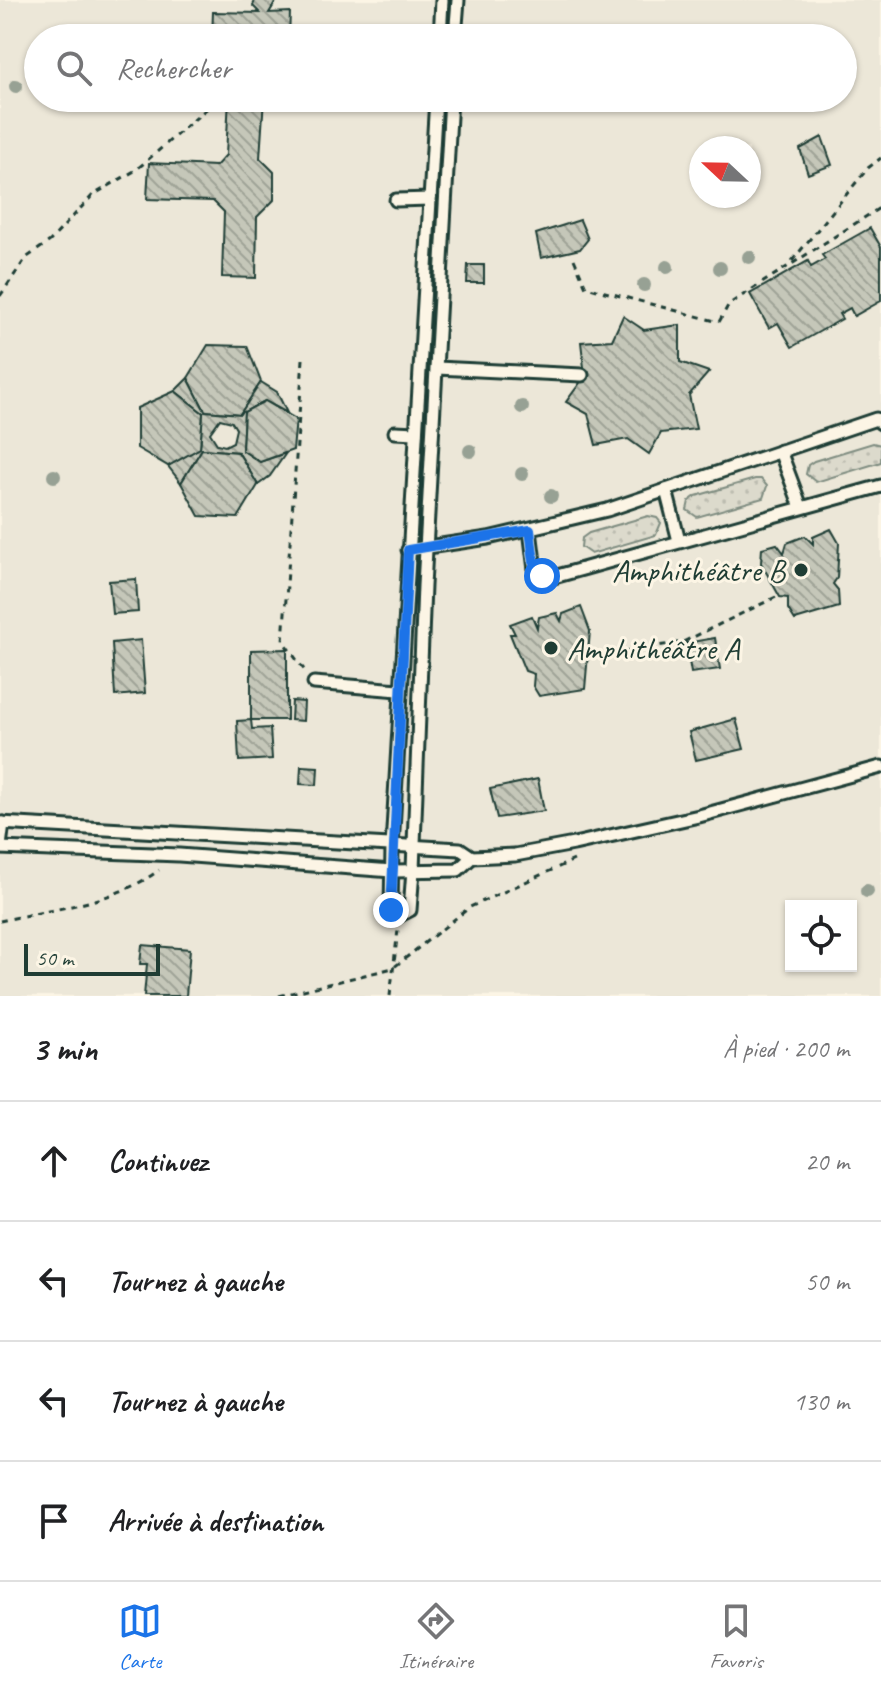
<!DOCTYPE html>
<html lang="fr">
<head>
<meta charset="utf-8">
<style>
	body { margin:0; font-family:Caveat,sans-serif; background:#f6f6f6; color:#202124 }
	.controls { position:absolute; right:24px; bottom:24px; display:grid; overflow:hidden; border-radius:0px; box-shadow:0 2px 6px #0004 }
	.controls button { width:72px; height:72px; display:grid; place-items:center; padding:0; border:0; border-bottom:2px solid #e0e0e0; background:#fff; color:#202124; font:40px sans-serif }
	.compass { position:absolute; left:689px; top:136px; width:72px; height:72px; border-radius:50%; background:#fff; box-shadow:0 2px 6px #0004; rotate:292deg }
	.scale { position:absolute; left:24px; bottom:20px; width:136px; box-sizing:border-box; padding-left:8px; border:4px solid #1f3d34; border-top:0; font-size:22px; line-height:28px; white-space:nowrap; color:#1f3d34; -webkit-text-stroke:6px #fcf5e5; paint-order:stroke }
	.stop { position:absolute; width:24px; height:24px; margin:-18px; border:6px solid #1a73e8; border-radius:50%; background:#fff }
	.stop.end { background:#1a73e8; border-color:#fff; box-shadow:0 2px 8px #0008 }
	.list { margin:0; padding:0; list-style:none }
	h2 { display:flex; justify-content:space-between; align-items:center; height:104px; margin:0; padding:0 32px; font-size:34px }
	h2 small { font-size:26px; font-weight:400; color:#757577 }
	.list li { display:grid; grid-template-columns:52px 1fr auto; gap:24px; align-items:center; box-sizing:border-box; height:120px; padding:0 32px; border-top:2px solid #e0e0e0 }
	.list b { display:block; font-size:30px; white-space:nowrap }
	.list em { font-size:26px; font-style:normal; color:#757577 }
	.icon { flex:none; width:44px; height:44px; fill:none; stroke:currentColor; stroke-width:2; stroke-linecap:round; stroke-linejoin:round }
	.map { position:relative; flex:none; width:881px; height:996px; overflow:hidden }
	.search { position:absolute; background:#fff; box-shadow:0 2px 6px #0004; left:24px; right:24px; top:24px; height:88px; display:flex; align-items:center; gap:20px; box-sizing:border-box; padding:0 28px; border-radius:44px; color:#757577; font-size:30px }
	.sheet { height:584px; background:#fff }
	nav { display:flex; justify-content:space-around; align-items:center; box-sizing:border-box; height:112px; border-top:2px solid #e0e0e0; background:#fff; font-size:22px; color:#757577 }
	nav a { display:grid; justify-items:center; gap:4px }
	nav .on { color:#1a73e8 }
	.map>svg:first-child { display:block }
	.built { fill:#ece7d8; fill-rule:evenodd }
	.grass { fill:url(#grass-dots); stroke:#7e8c80; stroke-width:2 }
	.building { fill:url(#building-back-hatch); stroke:#1f3d34; stroke-width:2; fill-rule:evenodd }
	.lines { fill:none; stroke-linecap:round; stroke-linejoin:round }
	.service-casing { stroke:#1f3d34; stroke-width:17 }
	.path { stroke:#1f3d34; stroke-width:3; stroke-dasharray:6 6; stroke-linecap:butt }
	.service { stroke:#fcf5e5; stroke-width:11 }
	.tree { fill:#97a194 }
	.route { stroke:#1a73e8; stroke-width:10 }
	.poi-dot { fill:#1f3d34; stroke:#fcf5e5; stroke-width:3 }
	.labels { text-anchor:middle; dominant-baseline:central; stroke-width:6; stroke-linejoin:round; paint-order:stroke }
	.poi-label { font-size:32px; fill:#1f3d34; stroke:#fcf5e5; text-anchor:end }
</style>
</head>
<body>
<div class="map">
<svg width="881" height="996" viewBox="0 0 881 996">
	<defs>
		<pattern id="grass-dots" width="8" height="8" patternUnits="userSpaceOnUse" patternTransform="scale(2)"><rect width="8" height="8" fill="#dcdacc"/><path d="M2 2h.1M6 6h.1" fill="none" stroke="#bcbcb0" stroke-width="1.8" stroke-linecap="round"/></pattern>
		<pattern id="building-back-hatch" width="6" height="6" patternUnits="userSpaceOnUse" patternTransform="scale(2)"><rect width="6" height="6" fill="#c5c7b9"/><path d="M-1 5l2 2M0 0l6 6M5-1l2 2" fill="none" stroke="#9fa397"/></pattern>
	</defs>
	<rect width="100%" height="100%" fill="#fcf5e5"/>
	<filter id="ink" filterUnits="userSpaceOnUse"><feTurbulence type="fractalNoise" baseFrequency=".0125" numOctaves="2"/><feDisplacementMap in="SourceGraphic" scale="16" xChannelSelector="R" yChannelSelector="G"/><feConvolveMatrix kernelMatrix="1 2 1 2 8 2 1 2 1" color-interpolation-filters="sRGB"/></filter>
	<g filter="url(#ink)">
		<path class="built" d="M0,0h881v996h-881zM38,38h805v60h-805zM701,148h48v48h-48zM791,906h60v60h-60z"/>
		<g class="grass">
			<path d="M873,443l8,2v17l-65,20 -10,-8 2,-9 6,-4z"/>
			<path d="M755,479h6l6,7 -4,12 -66,19 -10,-7 2,-9 7,-5z"/>
			<path d="M648,516l9,2 4,5 -5,12 -65,19 -10,-7 1,-9 7,-5z"/>
		</g>
		<g class="building">
			<path d="M255,0h22l-8,13 21,-1 -1,26h-77l1,-26 47,1 -7,-7z"/>
			<path d="M229,98h35l-4,60 14,14v28l-17,17 -1,61 -34,-1 2,-65 -11,-11 -66,-2 2,-36 67,3 10,-11z"/>
			<path d="M822,137l10,28 -24,9 -8,-25z"/>
			<path d="M580,220l8,19 -8,10 -39,9 -5,-24z"/>
			<path d="M870,228l11,19v54l-27,15 -4,-8 -11,6 3,5 -50,28 -14,-24 -9,5 -19,-34 58,-33 3,6 14,-8 -3,-4z"/>
			<path d="M468,265h16v18h-17z"/>
			<path d="M623,316l21,14 36,-5v37l29,10 -20,23 7,34 -35,4 -12,21 -21,-15 -32,6 -8,-31 -22,-12 19,-26 -4,-34 31,-2z"/>
			<path d="M208,345l39,1 14,36 -21,32 -35,-3 -17,-33z"/>
			<path d="M188,378l17,33 35,3 21,-32 16,10 10,21 -22,-12 -21,11 -2,38 18,12 26,-9 -16,23 -12,9 -20,-33 -36,-3 -21,34 -13,-17 32,-18 3,-35 -28,-22zM220,419l12,3 4,7 -3,13 -8,4 -8,-2 -7,-11z"/>
			<path d="M175,391l28,22 -3,35 -32,18 -31,-18v-40z"/>
			<path d="M265,401l31,18 -3,31 -33,12 -18,-12 2,-38z"/>
			<path d="M202,449l36,3 20,33 -20,33 -39,-2 -18,-33z"/>
			<path d="M831,529l8,14 -2,35 -4,6 5,6 1,17 -44,13 -7,-11v-11l-8,-1 -19,-34 1,-15 15,-4 7,9 3,-10 18,-7 8,8v-7z"/>
			<path d="M136,579l2,33 -26,2 -3,-33z"/>
			<path d="M581,607l9,24 -5,58 -46,7 -6,-10 1,-12 -9,-3 -15,-37h5l-5,-10 22,-8 5,12 2,-11 18,-4 4,8 2,-7z"/>
			<path d="M715,638l5,31 -29,4 -5,-30z"/>
			<path d="M141,640l4,53 -30,3 -3,-53z"/>
			<path d="M287,649v71h-36v-70z"/>
			<path d="M292,701l12,1 -1,19 -12,-1z"/>
			<path d="M736,719l8,30 -48,11 -7,-28z"/>
			<path d="M251,720l1,9 18,-1 2,31 -33,2 -2,-40z"/>
			<path d="M301,766l17,1 -1,18 -17,-1z"/>
			<path d="M538,779l6,32 -47,7 -7,-29z"/>
			<path d="M142,945l48,4 -4,47h-42l3,-32h-7z"/>
		</g>
		<g class="lines">
			<defs>
				<g id="service">
					<path d="M440,38l2,-38"/>
					<path d="M455,38l3,-38"/>
					<path d="M436,98l-44,749 -1,63 9,5 10,-5 3,-40 11,-284 27,-488"/>
					<path d="M396,200l34,-1"/>
					<path d="M437,368l145,7"/>
					<path d="M395,432l21,1"/>
					<path d="M780,451l21,56"/>
					<path d="M666,490l13,51"/>
					<path d="M530,530l5,40 15,8 331,-92"/>
					<path d="M408,550l80,-12 119,-28 269,-91 5,4"/>
					<path d="M314,683l85,7"/>
					<path d="M0,823l460,26 12,8 43,-2 59,-11 125,-28 182,-49"/>
					<path d="M0,846l3,-23"/>
					<path d="M0,848l179,7 213,16 66,-1 14,-13"/>
				</g>
			</defs>
			<use href="#service" class="service-casing"/>
			<g class="path">
				<path d="M574,259l12,28 133,35 10,-18 152,-97"/>
				<path d="M792,261l76,-93 13,-10"/>
				<path d="M0,296l26,-38 24,-17 43,-46 43,-25 83,-72"/>
				<path d="M303,359l-20,282 22,30"/>
				<path d="M613,653l70,-11 93,-45"/>
				<path d="M0,921c51,-12 116,-18 159,-51"/>
				<path d="M279,996l114,-28 77,-61 104,-47"/>
				<path d="M390,996l8,-66"/>
			</g>
			<use href="#service" class="service"/>
		</g>
		<g class="tree">
			<circle cx="16" cy="86" r="7"/>
			<circle cx="749" cy="257" r="7"/>
			<circle cx="667" cy="267" r="7"/>
			<circle cx="720" cy="268" r="7"/>
			<circle cx="644" cy="285" r="7"/>
			<circle cx="522" cy="407" r="7"/>
			<circle cx="470" cy="451" r="7"/>
			<circle cx="522" cy="474" r="7"/>
			<circle cx="54" cy="476" r="7"/>
			<circle cx="551" cy="496" r="7"/>
			<circle cx="867" cy="891" r="7"/>
		</g>
	</g>
	<g class="lines" filter="url(#ink)">
		<path class="route" d="M391,910l17,-360 122,-20 5,40 7,6"/>
	</g>
	<g class="poi-dot">
		<circle cx="801" cy="570" r="8"/>
		<circle cx="551" cy="648" r="8"/>
	</g>
	<g class="labels">
		<g class="poi-label">
			<text x="785" y="570">Amphithéâtre B</text>
			<text x="567" y="648" text-anchor="start">Amphithéâtre A</text>
		</g>
	</g>
</svg>
<div class="controls">
<button><svg class="icon" aria-label="locate" viewBox="0 0 24 24"><circle cx="12" cy="12" r="6"/><path d="M12 2v4M12 18v4M2 12h4M18 12h4"/></svg></button>
</div>
<svg class="compass" viewBox="-18 -18 36 36"><path d="M0-13l5 13h-10z" fill="#e53935"/><path d="M0 13l5-13h-10z" fill="#757577"/></svg>
<div class="scale">50 m</div>
<div class="stop" style="left:542px;top:576px"></div>
<div class="stop end" style="left:391px;top:910px"></div>
<div class="search"><svg class="icon" aria-label="search" viewBox="0 0 24 24"><circle cx="10" cy="10" r="6"/><path d="M15 15l6 6"/></svg>Rechercher</div>
</div>
<section class="sheet">
<h2>3 min<small>À pied · 200 m</small></h2>
<ul class="list">
<li><svg class="icon" aria-label="ahead" viewBox="0 0 24 24"><path d="M12 20V5M6 11l6-6 6 6"/></svg><div><b>Continuez</b></div><em>20 m</em></li>
<li><svg class="icon" aria-label="left" viewBox="0 0 24 24"><path d="M17 20v-9H6M10 6l-5 5 5 5"/></svg><div><b>Tournez à gauche</b></div><em>50 m</em></li>
<li><svg class="icon" aria-label="left" viewBox="0 0 24 24"><path d="M17 20v-9H6M10 6l-5 5 5 5"/></svg><div><b>Tournez à gauche</b></div><em>130 m</em></li>
<li><svg class="icon" aria-label="arrive" viewBox="0 0 24 24"><path d="M6 21V4h12l-3 4 3 4H6"/></svg><div><b>Arrivée à destination</b></div></li>
</ul>
</section>
<nav>
<a class="on"><svg class="icon" aria-label="map" viewBox="0 0 24 24"><path d="M3 6l6-2 6 2 6-2v14l-6 2-6-2-6 2zM9 4v14M15 6v14"/></svg>Carte</a>
<a><svg class="icon" aria-label="directions" viewBox="0 0 24 24"><path d="M12 3l9 9-9 9-9-9zM9 14v-3h6M13 9l2 2-2 2"/></svg>Itinéraire</a>
<a><svg class="icon" aria-label="saved" viewBox="0 0 24 24"><path d="M7 4h10v16l-5-4-5 4z"/></svg>Favoris</a>
</nav>
</body>
</html>
